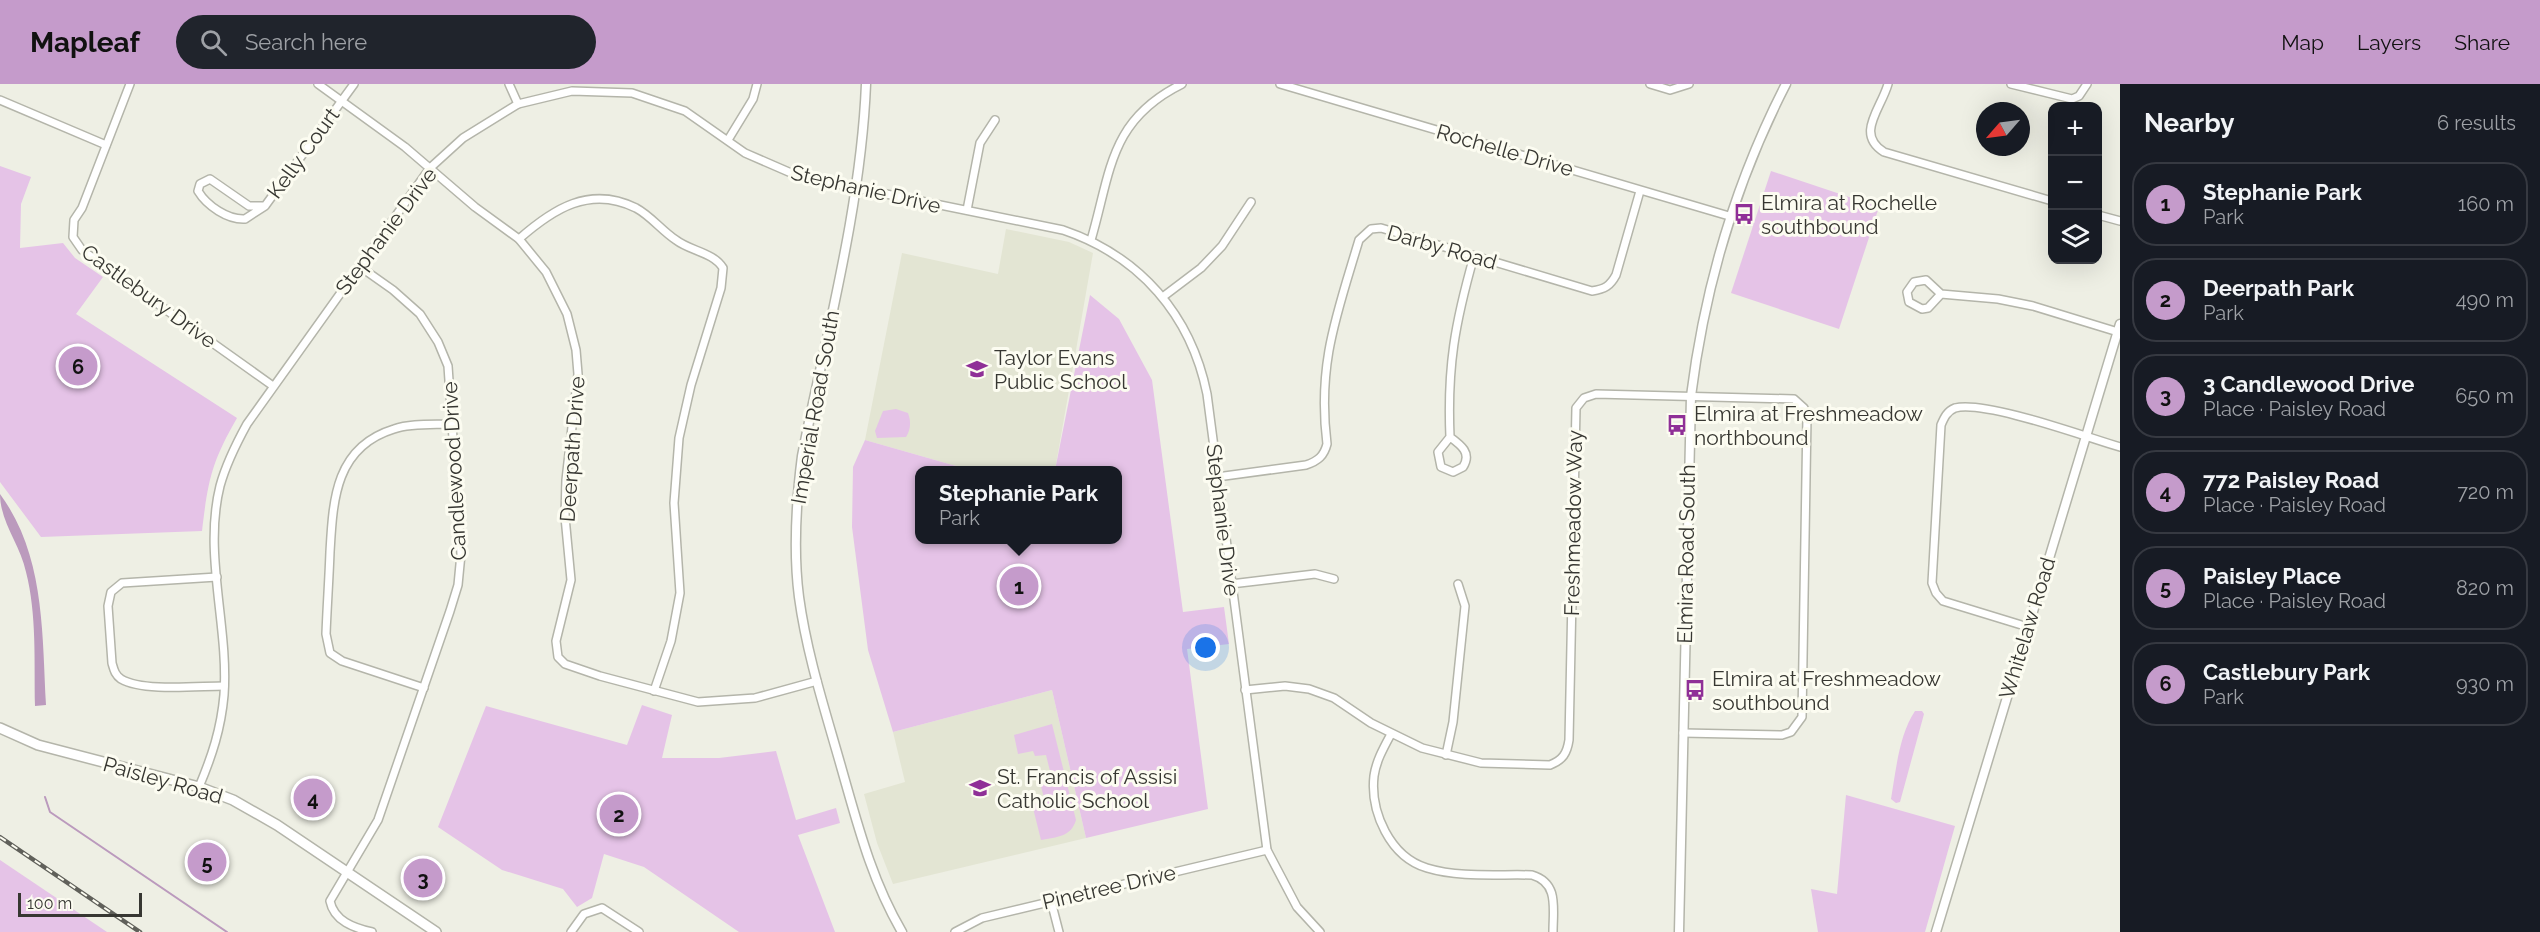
<!DOCTYPE html>
<html lang="en">
<head>
<meta charset="utf-8">
<style>
	body { margin:0; font-family:Raleway,sans-serif; background:#20242c; color:#f1f3f6 }
	.controls { position:absolute; right:18px; top:18px; display:grid; overflow:hidden; border-radius:12px; box-shadow:0 6px 24px #0002 }
	.controls button { width:54px; height:54px; display:grid; place-items:center; padding:0; border:0; border-bottom:2px solid #363941; background:#171b24; color:#f1f3f6; font:30px sans-serif }
	.compass { position:absolute; left:1976px; top:18px; width:54px; height:54px; border-radius:50%; background:#171b24; box-shadow:0 6px 24px #0002; rotate:242deg }
	.scale { position:absolute; left:18px; bottom:15px; width:124px; box-sizing:border-box; padding-left:6px; border:3px solid #373732; border-top:0; font-size:16px; line-height:21px; white-space:nowrap; color:#373732; -webkit-text-stroke:4px #fcfcf1; paint-order:stroke }
	.you { position:absolute; left:1206px; top:564px; width:21px; height:21px; margin:-15px; border:4px solid #fff; border-radius:50%; background:#1a73e8; box-shadow:0 0 0 9px #1a73e833 }
	.badge { display:grid; place-items:center; width:39px; height:39px; border-radius:50%; background:#c59bcb; color:#111; font-size:20px; font-weight:700 }
	.pin { position:absolute; translate:-50% -50%; border:3px solid #fff; box-shadow:0 2px 6px #0006 }
	.popup { position:absolute; left:915px; top:382px; width:207px; height:78px; box-sizing:border-box; display:grid; place-content:center; border-radius:12px; background:#171b24; filter:drop-shadow(0 2px 4px #0005); font-size:20px; white-space:nowrap; color:#9ea1a6 }
	.popup b { font-size:22px; color:#f1f3f6 }
	.popup::after { content:''; position:absolute; left:50%; top:100%; margin-left:-12px; border:12px solid transparent; border-top-color:#171b24 }
	.list { margin:0; padding:0; list-style:none }
	h2 { display:flex; justify-content:space-between; align-items:center; height:78px; margin:0; padding:0 24px; font-size:26px }
	h2 small { font-size:20px; font-weight:400; color:#9ea1a6 }
	.list li { display:grid; grid-template-columns:39px 1fr auto; gap:18px; align-items:center; box-sizing:border-box; height:84px; margin:0 12px 12px; padding:0 12px; border:2px solid #363941; border-radius:24px }
	.list b { display:block; font-size:22px; white-space:nowrap }
	.list p { margin:0; font-size:20px; white-space:nowrap; color:#9ea1a6 }
	.list em { font-size:20px; font-style:normal; color:#9ea1a6 }
	.icon { flex:none; width:33px; height:33px; fill:none; stroke:currentColor; stroke-width:2; stroke-linecap:round; stroke-linejoin:round }
	.map { position:relative; flex:none; width:2120px; height:848px; overflow:hidden }
	header { display:flex; align-items:center; gap:36px; box-sizing:border-box; height:84px; padding:0 30px; background:#c59bcb; color:#111 }
	header strong { font-size:28px }
	nav { display:flex; gap:33px; margin-inline-start:auto; font-size:21px }
	.search { width:420px; height:54px; background:#20242c; display:flex; align-items:center; gap:15px; box-sizing:border-box; padding:0 21px; border-radius:33px; color:#9ea1a6; font-size:22px }
	main { display:flex }
	aside { flex:1; background:#171b24 }
	.map>svg:first-child { display:block }
	.built { fill:#e3e5d3 }
	.green { fill:#e5c3e7 }
	.water { fill:#bb9abd }
	.lines { fill:none; stroke-linecap:round; stroke-linejoin:round }
	.stream { stroke:#bb9abd; stroke-width:2 }
	.minor-casing { stroke:#b4b5aa; stroke-width:10 }
	.tertiary-casing { stroke:#b4b5aa; stroke-width:11 }
	.secondary-casing { stroke:#b4b5aa; stroke-width:12 }
	.minor { stroke:#fff; stroke-width:7 }
	.tertiary { stroke:#fff; stroke-width:8 }
	.secondary { stroke:#fff; stroke-width:9 }
	.rail-casing { stroke:#60605a; stroke-width:4.5 }
	.rail { stroke:#fcfcf1; stroke-width:2; stroke-dasharray:7; stroke-linecap:butt }
	.labels { text-anchor:middle; dominant-baseline:central; stroke-width:6; stroke-linejoin:round; paint-order:stroke }
	.street-label { font-size:21px; fill:#373732; stroke:#fcfcf1 }
	.poi-label { font-size:21px; fill:#373732; stroke:#fcfcf1; text-anchor:start }
</style>
</head>
<body>
<header>
<strong>Mapleaf</strong>
<div class="search"><svg class="icon" aria-label="search" viewBox="0 0 24 24"><circle cx="10" cy="10" r="6"/><path d="M15 15l6 6"/></svg>Search here</div>
<nav><a>Map</a><a>Layers</a><a>Share</a></nav>
</header>
<main>
<div class="map">
<svg width="2120" height="848" viewBox="0 0 2120 848">
	<rect width="100%" height="100%" fill="#eeefe4"/>
	<g class="built">
		<path d="M1006,145l63,13 24,11 -38,217h-85l-105,-30 37,-187 96,21z"/>
		<path d="M1052,606l34,148 -193,46 -16,-41 -13,-49 41,-12 -12,-50z"/>
	</g>
	<g class="green">
		<path d="M0,82l31,11 -10,27 -1,44 43,-5 12,15 28,19 -27,37 161,104c-26,45 -29,63 -35,113l-161,6 -41,-55z"/>
		<path d="M1771,87l108,36 -40,122 -108,-36z"/>
		<path d="M1090,211l29,24 33,61 31,232 41,-5 5,37 -42,5 21,160 -122,29 -34,-148 -159,42 -25,-82 -16,-123 1,-60 12,-27 105,30h-50v70h198v-70h-63z"/>
		<path d="M896,325l12,4c3,8 3,16 -2,24l-29,1 -2,-7 8,-20z"/>
		<path d="M642,621l30,10 -10,43h57l57,-7 20,69 40,-12 4,15 -42,12 37,97h-96l-95,-65 -40,-13 -12,44 -15,9 -14,-18 -61,-19 -64,-43 48,-121 141,39z"/>
		<path d="M1915,627h7l2,3 -24,88 -4,1 -5,-4c5,-29 8,-64 24,-88z"/>
		<path d="M1052,640l24,96c-5,17 -19,17 -35,20l-9,-36 13,-3 -5,-18 12,-4 -6,-24 -11,1 -2,-5 -15,3 -4,-19z"/>
		<path d="M1846,711l109,31 -30,106h-107l-7,-43 26,5z"/>
		<path d="M0,776l107,72h-107z"/>
	</g>
	<path class="water" d="M0,410c45,61 42,139 46,211l-11,1c-1,-44 2,-91 -9,-134 -6,-28 -26,-50 -26,-78z"/>
	<g class="lines">
		<path class="stream" d="M45,713l5,15 177,120"/>
		<defs>
			<g id="minor">
				<path d="M130,0l-48,124 -8,12 -1,17 9,13 191,136"/>
				<path d="M318,0l87,63 70,60 44,32 27,33 21,42 9,36 2,24 -12,106 -1,37 6,63 -15,61 2,16 7,7 35,12 98,26 57,-4 62,-17"/>
				<path d="M509,0l9,20"/>
				<path d="M1280,0l449,132"/>
				<path d="M1650,0l20,6 19,-6"/>
				<path d="M1888,0c-7,25 -33,50 -4,68l168,49"/>
				<path d="M2011,0l61,15 7,-3 8,-12"/>
				<path d="M0,16l106,45"/>
				<path d="M728,56l25,-41 4,-15"/>
				<path d="M265,122l-20,13c-17,1 -38,-13 -47,-28l2,-7 10,-5 39,27h16l89,-122"/>
				<path d="M967,126l13,-67 15,-23"/>
				<path d="M2098,131l22,6"/>
				<path d="M519,155c34,-30 71,-54 117,-31 15,8 26,23 40,32 14,11 37,12 47,28l-2,20 -30,97 -12,53 -5,65 6,90 -9,48 -17,50"/>
				<path d="M1091,156c20,-68 18,-120 91,-156"/>
				<path d="M359,182l34,24 27,24 18,28 10,24 13,188 -3,31 -8,26 -72,209 -48,81c4,20 24,27 42,31"/>
				<path d="M1941,210l-13,14 -6,1 -13,-7 -2,-10 7,-10 12,-2 15,14 57,5 35,7 85,26"/>
				<path d="M1164,212l37,-28 21,-22 29,-44"/>
				<path d="M1450,353c11,8 22,16 13,30l-10,5 -12,-5 -3,-15 12,-15c-3,-70 5,-114 24,-181"/>
				<path d="M1217,393l89,-12c12,-4 18,-9 21,-21 -10,-80 10,-130 32,-204l12,-11 10,-1 211,63c13,-2 18,-5 24,-16l24,-84"/>
				<path d="M217,493l-95,6 -11,9 -3,14 4,57c2,7 3,12 9,16 22,13 77,7 103,7"/>
				<path d="M1231,500l84,-10 19,5"/>
				<path d="M2028,543l-85,-26 -7,-8 -4,-10 9,-158c3,-7 6,-14 14,-17 30,-8 131,29 165,39"/>
				<path d="M424,604l-82,-27 -12,-8 -4,-19c1,-27 3,-54 4,-82 3,-52 5,-105 64,-123 18,-6 40,-4 59,-5"/>
				<path d="M1245,606l40,-4 24,3 25,9 37,25 51,25 59,15 69,2c13,-5 17,-12 19,-25l7,-332 8,-10 12,-4 198,5 10,9 3,9 -5,300 -11,15 -9,3 -99,-2"/>
				<path d="M1391,650c-7,13 -15,27 -17,42 -4,36 16,81 53,92 33,10 71,6 105,7 27,8 21,33 21,57"/>
				<path d="M1446,671l7,-33 12,-116 -7,-22"/>
				<path d="M199,703c13,-31 22,-58 25,-92 5,-68 -21,-141 -4,-209 6,-22 16,-42 27,-62l183,-256 33,-30 55,-34 54,-13 60,2 53,18 60,42 53,23 265,54c77,26 128,85 144,164l60,456 30,57 23,25"/>
				<path d="M1051,817l8,31"/>
				<path d="M571,848l13,-18 18,-6 37,24"/>
				<path d="M955,848l27,-14 285,-68"/>
			</g>
			<g id="tertiary">
				<path d="M866,0c-5,124 -40,251 -64,372 -6,47 -9,95 -3,141 8,59 27,116 43,173 16,56 30,111 60,162"/>
				<path d="M1679,848l12,-536c14,-111 44,-213 95,-312"/>
				<path d="M1936,848l184,-608"/>
			</g>
			<path id="secondary" d="M0,644l38,17 161,42 34,13 44,25 159,107"/>
		</defs>
		<use href="#minor" class="minor-casing"/>
		<use href="#tertiary" class="tertiary-casing"/>
		<use href="#secondary" class="secondary-casing"/>
		<use href="#minor" class="minor"/>
		<use href="#tertiary" class="tertiary"/>
		<use href="#secondary" class="secondary"/>
		<defs>
			<path id="rail" d="M0,753l140,95"/>
		</defs>
		<use href="#rail" class="rail-casing"/>
		<use href="#rail" class="rail"/>
	</g>
	<defs>
		<symbol id="bus-bare" viewBox="-9 -9 18 18"><path d="M-5-6H5V4H4V6H2V4H-2V6H-4V4H-5ZM-3.5-4V0h7V-4ZM-3.5 1.2v1.5H-2V1.2ZM2 1.2v1.5H3.5V1.2Z" fill="#8f2f97" stroke="#fcfcf1" stroke-width="2.5" paint-order="stroke"/></symbol>
		<symbol id="school-bare" viewBox="-9 -9 18 18"><path d="M0-5L7-2L0 1L-7-2ZM-4 1L0 2.5L4 1V4Q0 6-4 4Z" fill="#8f2f97" stroke="#fcfcf1" stroke-width="2.5" paint-order="stroke"/></symbol>
	</defs>
	<g fill-rule="evenodd">
		<use href="#bus-bare" x="1729" y="115" width="30" height="30"/>
		<use href="#school-bare" x="962" y="270" width="30" height="30"/>
		<use href="#bus-bare" x="1662" y="326" width="30" height="30"/>
		<use href="#bus-bare" x="1680" y="591" width="30" height="30"/>
		<use href="#school-bare" x="965" y="689" width="30" height="30"/>
	</g>
	<g class="labels">
		<g class="street-label">
			<text transform="translate(1505 66) rotate(16)">Rochelle Drive</text>
			<text transform="translate(303 69) rotate(-54)">Kelly Court</text>
			<text transform="translate(866 105) rotate(13)">Stephanie Drive</text>
			<text transform="translate(386 147) rotate(-53)">Stephanie Drive</text>
			<text transform="translate(1442 163) rotate(16)">Darby Road</text>
			<text transform="translate(149 212) rotate(36)">Castlebury Drive</text>
			<text transform="translate(815 323) rotate(-80)">Imperial Road South</text>
			<text transform="translate(572 365) rotate(-86)">Deerpath Drive</text>
			<text transform="translate(454 387) rotate(-93)">Candlewood Drive</text>
			<text transform="translate(1223 436) rotate(83)">Stephanie Drive</text>
			<text transform="translate(1573 439) rotate(-89)">Freshmeadow Way</text>
			<text transform="translate(1686 470) rotate(-89)">Elmira Road South</text>
			<text transform="translate(2027 544) rotate(-73)">Whitelaw Road</text>
			<text transform="translate(163 696) rotate(16)">Paisley Road</text>
			<text transform="translate(1109 803) rotate(-13)">Pinetree Drive</text>
		</g>
		<g class="poi-label">
			<text x="1761" y="118">Elmira at Rochelle<tspan x="1761" dy="24">southbound</tspan></text>
			<text x="994" y="273">Taylor Evans<tspan x="994" dy="24">Public School</tspan></text>
			<text x="1694" y="329">Elmira at Freshmeadow<tspan x="1694" dy="24">northbound</tspan></text>
			<text x="1712" y="594">Elmira at Freshmeadow<tspan x="1712" dy="24">southbound</tspan></text>
			<text x="997" y="692">St. Francis of Assisi<tspan x="997" dy="24">Catholic School</tspan></text>
		</g>
	</g>
</svg>
<div class="controls">
<button>+</button>
<button>−</button>
<button><svg class="icon" aria-label="layers" viewBox="0 0 24 24"><path d="M12 4l9 5-9 5-9-5zM3 14l9 5 9-5"/></svg></button>
</div>
<svg class="compass" viewBox="-18 -18 36 36"><path d="M0-13l5 13h-10z" fill="#e53935"/><path d="M0 13l5-13h-10z" fill="#9ea1a6"/></svg>
<div class="scale">100 m</div>
<div class="you"></div>
<div class="pin badge" style="left:1019px;top:502px">1</div>
<div class="popup"><b>Stephanie Park</b>Park</div>
<div class="pin badge" style="left:619px;top:730px">2</div>
<div class="pin badge" style="left:423px;top:794px">3</div>
<div class="pin badge" style="left:313px;top:714px">4</div>
<div class="pin badge" style="left:207px;top:778px">5</div>
<div class="pin badge" style="left:78px;top:282px">6</div>
</div>
<aside>
<h2>Nearby<small>6 results</small></h2>
<ul class="list">
<li><span class="badge">1</span><div><b>Stephanie Park</b><p>Park</p></div><em>160 m</em></li>
<li><span class="badge">2</span><div><b>Deerpath Park</b><p>Park</p></div><em>490 m</em></li>
<li><span class="badge">3</span><div><b>3 Candlewood Drive</b><p>Place · Paisley Road</p></div><em>650 m</em></li>
<li><span class="badge">4</span><div><b>772 Paisley Road</b><p>Place · Paisley Road</p></div><em>720 m</em></li>
<li><span class="badge">5</span><div><b>Paisley Place</b><p>Place · Paisley Road</p></div><em>820 m</em></li>
<li><span class="badge">6</span><div><b>Castlebury Park</b><p>Park</p></div><em>930 m</em></li>
</ul>
</aside>
</main>
</body>
</html>
